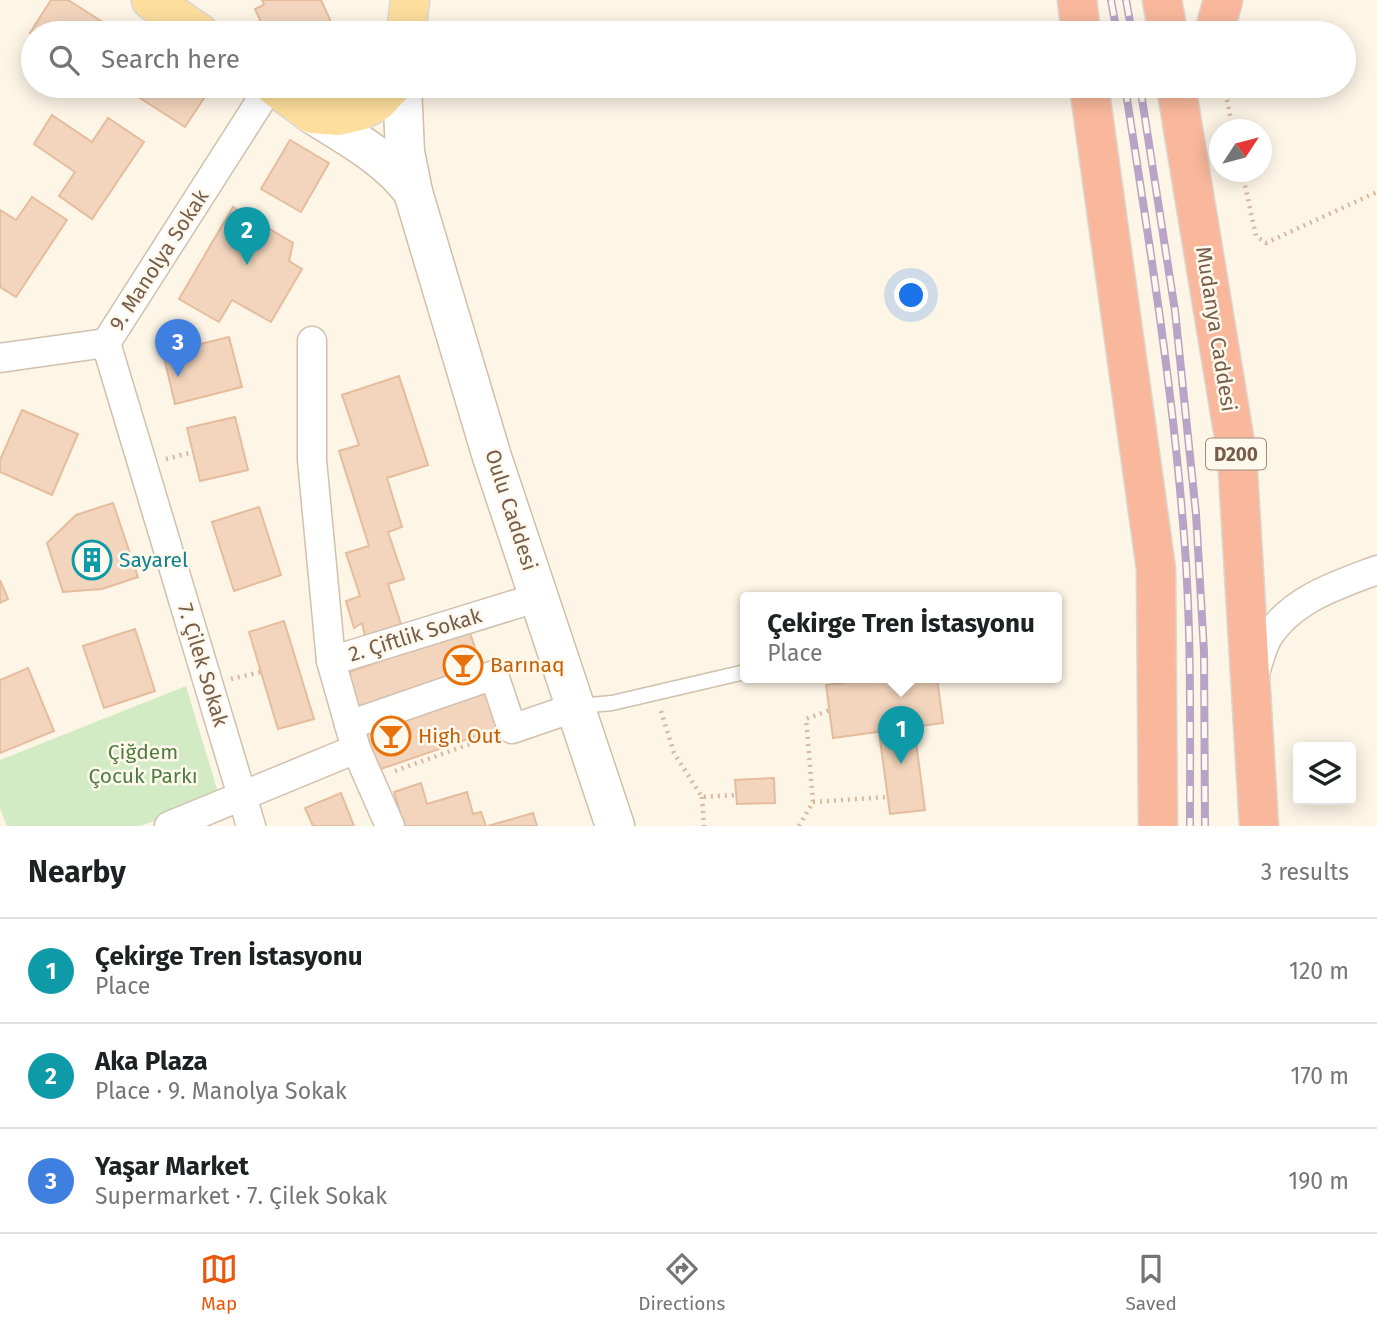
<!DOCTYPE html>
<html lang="en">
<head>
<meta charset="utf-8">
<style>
	body { margin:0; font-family:"Fira Sans",sans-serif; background:#f2f2f2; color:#202124 }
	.controls { position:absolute; right:21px; bottom:21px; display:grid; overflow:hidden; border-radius:7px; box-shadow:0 4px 18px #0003 }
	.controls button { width:63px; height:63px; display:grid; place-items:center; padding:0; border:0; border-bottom:2px solid #e0e0e0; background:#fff; color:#202124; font:35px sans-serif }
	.compass { position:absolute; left:1209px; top:119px; width:63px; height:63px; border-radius:50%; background:#fff; box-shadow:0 4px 18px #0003; rotate:54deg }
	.you { position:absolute; left:912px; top:296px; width:24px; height:24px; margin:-18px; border:5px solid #fff; border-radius:50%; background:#1a73e8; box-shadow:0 0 0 10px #1a73e833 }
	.badge { display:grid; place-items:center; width:46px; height:46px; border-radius:50%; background:#ea580c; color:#fff; font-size:23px; font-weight:700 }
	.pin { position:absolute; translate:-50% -58px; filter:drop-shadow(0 2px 4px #0008) }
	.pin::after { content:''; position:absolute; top:37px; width:24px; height:21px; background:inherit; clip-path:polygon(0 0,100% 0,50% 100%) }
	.popup { position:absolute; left:740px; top:592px; width:322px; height:91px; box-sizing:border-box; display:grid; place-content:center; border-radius:7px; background:#fff; filter:drop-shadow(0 2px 5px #0005); font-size:23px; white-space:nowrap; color:#757577 }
	.popup b { font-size:26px; color:#202124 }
	.popup::after { content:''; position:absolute; left:50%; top:100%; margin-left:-14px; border:14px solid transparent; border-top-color:#fff }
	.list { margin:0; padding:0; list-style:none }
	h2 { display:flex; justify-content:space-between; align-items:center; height:91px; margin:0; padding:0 28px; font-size:30px }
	h2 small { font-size:23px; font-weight:400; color:#757577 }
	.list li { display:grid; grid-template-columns:46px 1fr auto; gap:21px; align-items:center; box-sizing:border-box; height:105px; padding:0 28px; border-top:2px solid #e0e0e0 }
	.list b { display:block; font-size:26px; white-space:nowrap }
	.list p { margin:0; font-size:23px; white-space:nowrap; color:#757577 }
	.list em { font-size:23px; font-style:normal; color:#757577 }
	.icon { flex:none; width:38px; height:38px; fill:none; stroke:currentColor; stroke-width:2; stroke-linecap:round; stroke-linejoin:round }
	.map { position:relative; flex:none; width:1377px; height:826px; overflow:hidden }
	.search { position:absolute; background:#fff; box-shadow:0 4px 18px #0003; left:21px; right:21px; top:21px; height:77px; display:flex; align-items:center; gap:18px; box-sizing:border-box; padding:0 24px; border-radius:38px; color:#757577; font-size:26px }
	.sheet { height:406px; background:#fff }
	nav { display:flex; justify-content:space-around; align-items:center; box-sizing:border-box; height:98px; border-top:2px solid #e0e0e0; background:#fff; font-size:19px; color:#757577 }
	nav a { display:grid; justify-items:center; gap:4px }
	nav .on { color:#ea580c }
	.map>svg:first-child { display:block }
	.green { fill:#d2ebc4 }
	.building { fill:#f3d5bd; stroke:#e6bc9d; stroke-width:2 }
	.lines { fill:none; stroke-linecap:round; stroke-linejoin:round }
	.lane-casing { stroke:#d1c0ae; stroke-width:17 }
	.street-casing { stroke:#d1c0ae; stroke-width:31 }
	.secondary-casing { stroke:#d2bea9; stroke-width:41 }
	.primary-casing { stroke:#dcd5d0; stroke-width:41 }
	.highway-casing { stroke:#dcd5d0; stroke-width:41 }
	.path { stroke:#d9b8a0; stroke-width:4.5; stroke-dasharray:2 5; stroke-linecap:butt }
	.lane { stroke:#fff; stroke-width:14 }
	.street { stroke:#fff; stroke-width:28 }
	.secondary { stroke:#fff; stroke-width:38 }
	.primary { stroke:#fdde9d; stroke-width:38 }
	.highway { stroke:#f9b89c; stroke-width:38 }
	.rail-casing { stroke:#b9a4c8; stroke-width:8 }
	.rail { stroke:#fff9ed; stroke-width:5; stroke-dasharray:16; stroke-linecap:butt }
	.labels { text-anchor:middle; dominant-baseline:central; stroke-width:5; stroke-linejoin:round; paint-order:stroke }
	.shield { fill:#fff9ed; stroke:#a08b7b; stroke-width:2 }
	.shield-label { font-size:19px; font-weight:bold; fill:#775c4a }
	.street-label { font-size:21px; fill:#775c4a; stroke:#fff9ed }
	.culture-label { font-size:21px; fill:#0d838f; stroke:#fff9ed; text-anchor:start }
	.food-label { font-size:21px; fill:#c56008; stroke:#fff9ed; text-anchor:start }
	.park-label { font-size:21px; fill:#507e42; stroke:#fff9ed }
</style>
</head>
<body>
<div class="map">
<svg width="1377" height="826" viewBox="0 0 1377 826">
	<rect width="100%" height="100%" fill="#fdf5e6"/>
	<path class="green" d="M186,686l34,113 -80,27h-133l-7,-17v-49z"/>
	<g class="building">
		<path d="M51,0h17l52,33 -87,2 -3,-2z"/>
		<path d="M262,0h59l15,33h-70l-11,-24 9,-4z"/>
		<path d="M121,86h91l-27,41z"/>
		<path d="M52,115l40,27 16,-24 36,24 -52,77 -33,-23 16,-24 -41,-28z"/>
		<path d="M290,140l39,23 -28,49 -40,-23z"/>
		<path d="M32,197l35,23 -51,77 -16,-10v-77l16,10z"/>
		<path d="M233,207l60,36 -4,18 13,8 -31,53 -39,-22 -13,22 -40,-23z"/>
		<path d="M229,337l13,50 -67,17 -12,-51z"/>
		<path d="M399,376l29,89 -41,13 15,49 -14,5 16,47 -16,5 13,40 -36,12 -3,-13 -8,5 -8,-27 14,-5 -14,-43 23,-7 -30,-95 20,-6 -17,-50z"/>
		<path d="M22,410l56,24 -26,61 -52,-23v-12z"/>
		<path d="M235,417l13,53 -48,11 -13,-53z"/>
		<path d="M113,503l25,74 -36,12 -39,3 -16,-49 29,-28z"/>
		<path d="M259,507l22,68 -47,16 -22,-69z"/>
		<path d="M0,580l8,19 -8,4z"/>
		<path d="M284,621l30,98 -36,10 -29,-97z"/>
		<path d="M135,629l20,62 -51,17 -21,-62z"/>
		<path d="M469,630l13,39 -129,44 -13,-38z"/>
		<path d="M28,668l26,63 -54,22v-73z"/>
		<path d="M880,678h57l6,45 -110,15 -7,-53z"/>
		<path d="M490,689l13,38 -128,44 -14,-38z"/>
		<path d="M914,727l11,83 -35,4 -11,-82z"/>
		<path d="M774,778l1,25 -38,1 -2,-24z"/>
		<path d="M421,783l6,21 40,-12 6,22 8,-2 5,14h-82l-10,-34z"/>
		<path d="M341,793l13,33h-41l-8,-18z"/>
		<path d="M533,813l4,13h-49z"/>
	</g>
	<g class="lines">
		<defs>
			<path id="lane" d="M579,706l33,-3 133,-31"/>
			<g id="street">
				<path d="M312,341v119l19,201"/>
				<path d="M106,343l145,483"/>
				<path d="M0,358l106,-15 164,-257"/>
				<path d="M1255,673c4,-12 7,-26 13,-36 24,-38 69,-52 109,-67"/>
				<path d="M349,725l145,-50 18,54 64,-22"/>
				<path d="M356,749l34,77"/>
				<path d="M169,826l187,-77 -25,-88 208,-64"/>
			</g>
			<g id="secondary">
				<path d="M402,86l3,66 8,40 79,265 123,369"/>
				<path d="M312,114c36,23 75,43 101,78"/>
			</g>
			<g id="primary">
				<path d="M151,0l48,33"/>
				<path d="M406,33l4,-33"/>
				<path d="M274,86l38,28 26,2 22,-5 17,-9 15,-16"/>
			</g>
			<g id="highway">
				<path d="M1077,0l4,33"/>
				<path d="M1162,0l6,33"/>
				<path d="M1214,33l9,-33"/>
				<path d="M1089,86l67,483 2,257"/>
				<path d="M1176,86l61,369 22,371"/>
			</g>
		</defs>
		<use href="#lane" class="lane-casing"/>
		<use href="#street" class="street-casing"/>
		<use href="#secondary" class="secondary-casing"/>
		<use href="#primary" class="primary-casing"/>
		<use href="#highway" class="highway-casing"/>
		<g class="path">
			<path d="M1227,86v14l6,30"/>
			<path d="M1242,172l14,64 10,7 111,-51"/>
			<path d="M166,459l27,-7"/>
			<path d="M231,679l30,-7"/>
			<path d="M661,711l13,42 28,44 34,-2"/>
			<path d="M395,771l94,-34"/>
			<path d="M702,797l2,29"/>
			<path d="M813,802l74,-5"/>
			<path d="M799,826l14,-24 -7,-83 24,-9"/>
		</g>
		<use href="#lane" class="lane"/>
		<use href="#street" class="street"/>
		<use href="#secondary" class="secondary"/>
		<use href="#primary" class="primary"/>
		<use href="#highway" class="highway"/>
		<defs>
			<g id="rail">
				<path d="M1111,0l6,33"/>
				<path d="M1126,0l6,33"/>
				<path d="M1125,86c22,142 45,283 57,426 10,105 8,210 8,314"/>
				<path d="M1140,86l35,225 21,203 8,138 1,174"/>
			</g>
		</defs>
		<use href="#rail" class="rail-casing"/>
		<use href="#rail" class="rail"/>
	</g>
	<defs>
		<symbol id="building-ring" viewBox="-11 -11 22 22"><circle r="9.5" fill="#fff9ed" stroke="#0f9aa8" stroke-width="1.5"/><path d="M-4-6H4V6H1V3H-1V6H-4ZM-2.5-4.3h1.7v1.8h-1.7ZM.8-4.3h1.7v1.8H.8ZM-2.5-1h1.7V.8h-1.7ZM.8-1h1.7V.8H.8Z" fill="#0f9aa8"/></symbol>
		<symbol id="bar-ring" viewBox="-11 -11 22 22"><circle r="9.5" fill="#fff9ed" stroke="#e8710a" stroke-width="1.5"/><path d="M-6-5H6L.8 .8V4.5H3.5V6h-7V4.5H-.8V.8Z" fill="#e8710a"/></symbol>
	</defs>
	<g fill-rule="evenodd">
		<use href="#building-ring" x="70" y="538" width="44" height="44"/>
		<use href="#bar-ring" x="441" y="643" width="44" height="44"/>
		<use href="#bar-ring" x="369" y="714" width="44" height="44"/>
	</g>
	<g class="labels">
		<rect class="shield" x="1206" y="438.5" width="60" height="31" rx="5"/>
		<g class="shield-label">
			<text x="1236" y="454">D200</text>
		</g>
		<g class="street-label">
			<text transform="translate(159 260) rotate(-57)">9. Manolya Sokak</text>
			<text transform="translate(1216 329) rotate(81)">Mudanya Caddesi</text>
			<text transform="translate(511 510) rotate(72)">Oulu Caddesi</text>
			<text transform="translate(415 635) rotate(-17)">2. Çiftlik Sokak</text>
			<text transform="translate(203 665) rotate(73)">7. Çilek Sokak</text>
		</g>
		<g class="culture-label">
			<text x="119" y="560">Sayarel</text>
		</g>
		<g class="food-label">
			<text x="490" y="665">Barınaq</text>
			<text x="418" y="736">High Out</text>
		</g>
		<g class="park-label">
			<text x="143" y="752">Çiğdem<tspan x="143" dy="24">Çocuk Parkı</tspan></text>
		</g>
	</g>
</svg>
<div class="controls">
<button><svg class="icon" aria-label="layers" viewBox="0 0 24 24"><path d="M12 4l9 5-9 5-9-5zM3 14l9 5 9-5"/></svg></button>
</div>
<svg class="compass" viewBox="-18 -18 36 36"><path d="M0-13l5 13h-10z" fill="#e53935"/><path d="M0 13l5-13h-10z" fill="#757577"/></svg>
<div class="you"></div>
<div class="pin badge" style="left:901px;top:764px;background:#0f9aa8">1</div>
<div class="popup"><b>Çekirge Tren İstasyonu</b>Place</div>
<div class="pin badge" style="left:247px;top:265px;background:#0f9aa8">2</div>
<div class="pin badge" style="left:178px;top:377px;background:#3f7fe0">3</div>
<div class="search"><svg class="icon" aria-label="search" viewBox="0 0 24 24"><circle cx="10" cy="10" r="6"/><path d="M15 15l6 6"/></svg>Search here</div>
</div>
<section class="sheet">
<h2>Nearby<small>3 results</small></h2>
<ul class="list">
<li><span class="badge" style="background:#0f9aa8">1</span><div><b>Çekirge Tren İstasyonu</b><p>Place</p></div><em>120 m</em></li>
<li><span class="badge" style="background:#0f9aa8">2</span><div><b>Aka Plaza</b><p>Place · 9. Manolya Sokak</p></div><em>170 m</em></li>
<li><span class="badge" style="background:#3f7fe0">3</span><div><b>Yaşar Market</b><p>Supermarket · 7. Çilek Sokak</p></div><em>190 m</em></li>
</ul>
</section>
<nav>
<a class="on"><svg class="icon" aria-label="map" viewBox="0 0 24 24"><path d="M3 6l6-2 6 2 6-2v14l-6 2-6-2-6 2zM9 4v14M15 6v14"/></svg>Map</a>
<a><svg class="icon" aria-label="directions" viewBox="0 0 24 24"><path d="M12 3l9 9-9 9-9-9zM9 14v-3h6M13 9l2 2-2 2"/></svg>Directions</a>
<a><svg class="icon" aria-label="saved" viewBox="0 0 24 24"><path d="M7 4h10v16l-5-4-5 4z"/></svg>Saved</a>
</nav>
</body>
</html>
